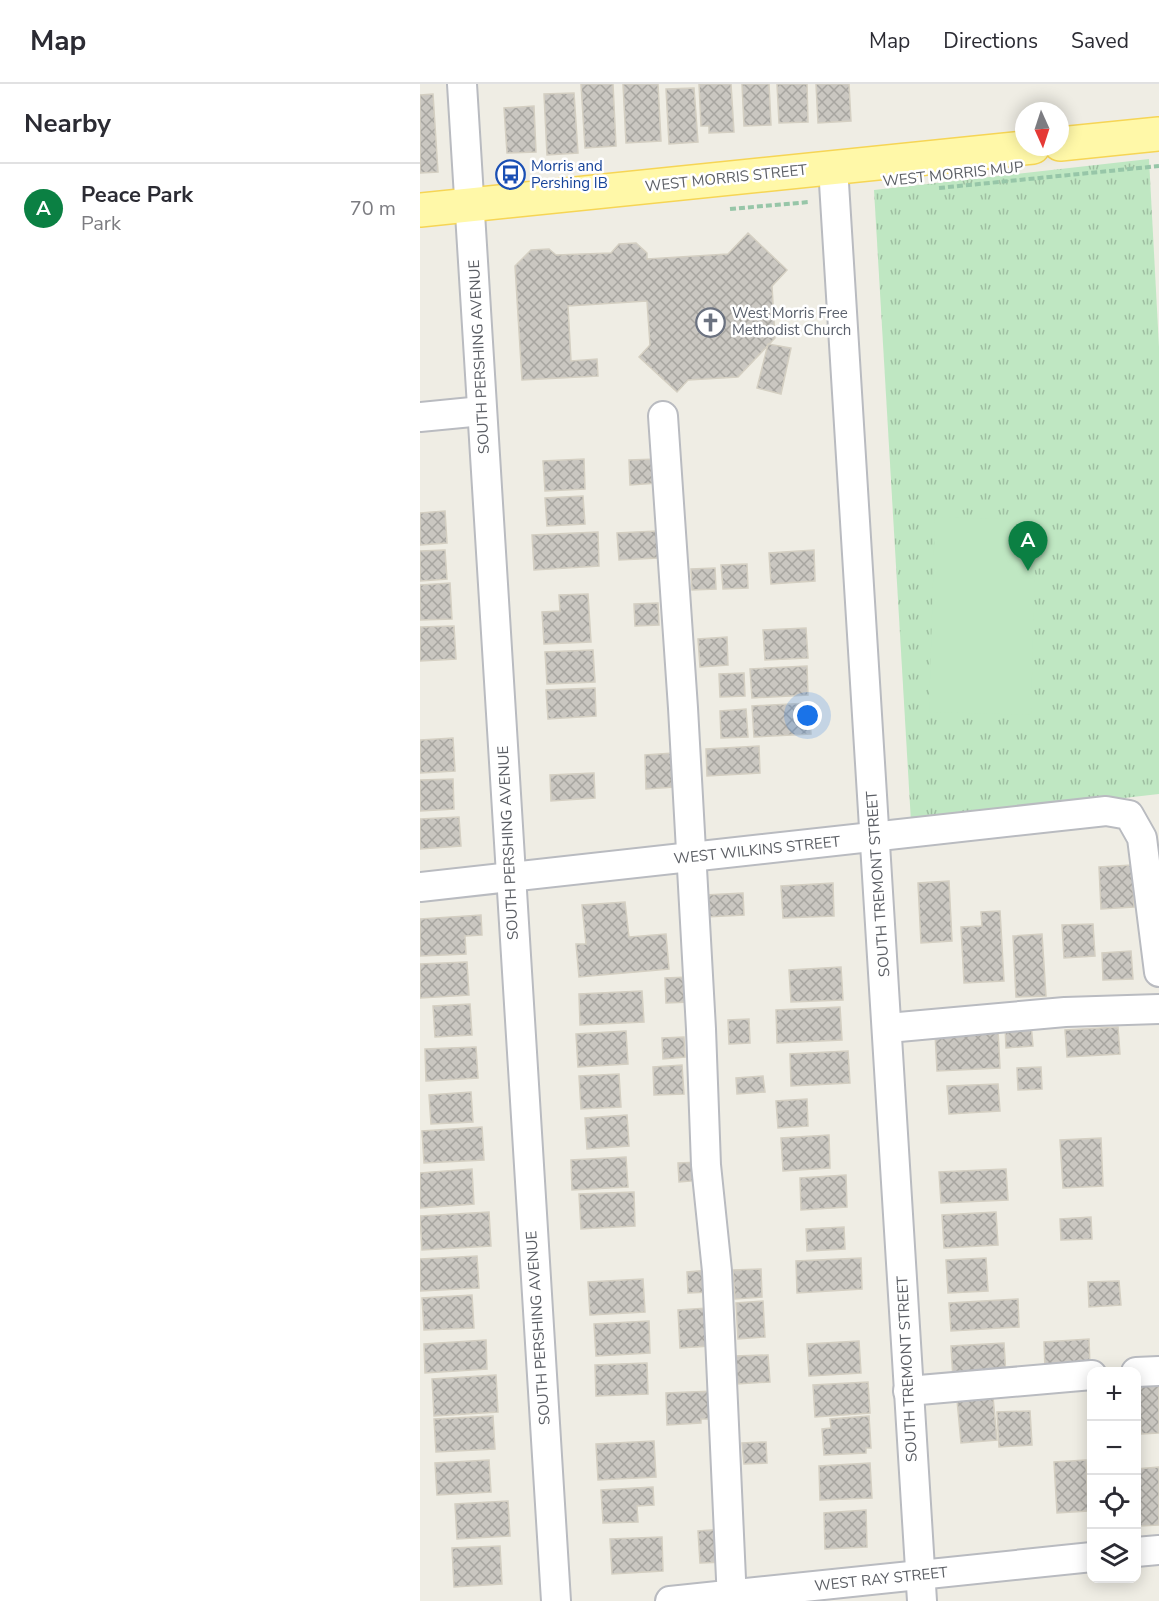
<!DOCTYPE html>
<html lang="en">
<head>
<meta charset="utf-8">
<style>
	body { margin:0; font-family:"Nunito Sans",sans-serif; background:#f7f7f7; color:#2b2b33 }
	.controls { position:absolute; right:18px; bottom:18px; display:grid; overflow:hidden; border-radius:12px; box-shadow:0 3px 15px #0003 }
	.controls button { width:54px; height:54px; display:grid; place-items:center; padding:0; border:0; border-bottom:2px solid #e1e1e2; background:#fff; color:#2b2b33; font:30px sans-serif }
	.compass { position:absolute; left:595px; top:18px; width:54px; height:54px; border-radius:50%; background:#fff; box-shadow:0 3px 15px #0003; rotate:177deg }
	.you { position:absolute; left:388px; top:632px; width:21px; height:21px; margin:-15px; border:4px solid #fff; border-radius:50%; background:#1a73e8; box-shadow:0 0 0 9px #1a73e833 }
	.badge { display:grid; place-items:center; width:39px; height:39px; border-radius:50%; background:#0b8043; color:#fff; font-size:20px; font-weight:700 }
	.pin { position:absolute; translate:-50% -50px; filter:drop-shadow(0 2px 3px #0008) }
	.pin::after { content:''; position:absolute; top:32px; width:21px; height:18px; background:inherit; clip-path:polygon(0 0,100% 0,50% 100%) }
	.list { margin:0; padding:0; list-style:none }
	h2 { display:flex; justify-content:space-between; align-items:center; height:78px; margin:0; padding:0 24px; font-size:26px }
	h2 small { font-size:20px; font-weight:400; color:#7c7c81 }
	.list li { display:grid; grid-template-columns:39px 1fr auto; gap:18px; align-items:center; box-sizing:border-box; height:90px; padding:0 24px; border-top:2px solid #e1e1e2 }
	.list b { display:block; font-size:22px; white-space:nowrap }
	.list p { margin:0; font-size:20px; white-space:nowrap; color:#7c7c81 }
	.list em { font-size:20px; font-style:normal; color:#7c7c81 }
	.icon { flex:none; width:33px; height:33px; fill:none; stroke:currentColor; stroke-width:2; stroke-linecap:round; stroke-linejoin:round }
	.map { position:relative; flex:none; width:739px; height:1517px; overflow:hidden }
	header { display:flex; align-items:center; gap:36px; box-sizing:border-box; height:84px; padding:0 30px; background:#fff; border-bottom:2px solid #e1e1e2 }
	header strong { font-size:28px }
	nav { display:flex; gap:33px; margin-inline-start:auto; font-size:21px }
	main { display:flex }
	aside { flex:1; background:#fff }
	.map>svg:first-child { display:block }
	.grass { fill:url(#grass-tufts) }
	.garden { fill:#bfe7c2 }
	.building { fill:url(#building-cross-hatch); stroke:#d4cfc2; stroke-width:1.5 }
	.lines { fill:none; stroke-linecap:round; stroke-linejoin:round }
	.minor-casing { stroke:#b9bbc0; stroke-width:32 }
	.major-casing { stroke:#f6d555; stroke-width:36 }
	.path { stroke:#97c6a8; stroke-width:4; stroke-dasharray:6 3; stroke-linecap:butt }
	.minor { stroke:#fff; stroke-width:28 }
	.major { stroke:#fff8a8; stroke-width:33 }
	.labels { text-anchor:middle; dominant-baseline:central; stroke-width:5; stroke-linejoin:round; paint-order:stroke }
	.transit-label { font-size:15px; fill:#164399; stroke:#fff; text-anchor:start }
	.street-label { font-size:15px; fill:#5c5f65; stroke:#fff }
	.worship-label { font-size:15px; fill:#5b616d; stroke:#fff; text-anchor:start }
</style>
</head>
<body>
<header>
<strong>Map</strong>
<nav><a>Map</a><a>Directions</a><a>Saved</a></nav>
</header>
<main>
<aside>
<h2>Nearby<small></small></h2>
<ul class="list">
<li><span class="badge">A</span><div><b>Peace Park</b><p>Park</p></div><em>70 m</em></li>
</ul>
</aside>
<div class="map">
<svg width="739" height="1517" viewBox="0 0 739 1517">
	<defs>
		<pattern id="grass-tufts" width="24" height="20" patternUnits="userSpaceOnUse" patternTransform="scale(1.5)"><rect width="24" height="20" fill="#bfe7c2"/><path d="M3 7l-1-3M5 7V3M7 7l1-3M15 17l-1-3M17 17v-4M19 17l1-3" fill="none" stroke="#9ebea1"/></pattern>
		<pattern id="building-cross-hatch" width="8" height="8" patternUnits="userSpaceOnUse" patternTransform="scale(1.5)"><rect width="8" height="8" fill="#cac7c1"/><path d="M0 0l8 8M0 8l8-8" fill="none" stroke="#a7a5a0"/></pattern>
	</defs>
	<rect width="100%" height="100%" fill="#efede4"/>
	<path class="grass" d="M729,75l10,188v447l-248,28 -37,-632z"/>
	<path class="garden" d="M515,433l101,3 -5,195 -102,-3z"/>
	<g class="building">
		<path d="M161,0h32l3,62 -31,2z"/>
		<path d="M203,0h35l3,57 -35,2z"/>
		<path d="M279,0h32l3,48 -25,1v-7h-8z"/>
		<path d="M322,0h27l2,41 -27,1z"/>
		<path d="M357,0h30l1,38 -29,1z"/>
		<path d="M396,0h33l2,37 -33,2z"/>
		<path d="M274,4l4,54 -29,2 -3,-55z"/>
		<path d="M154,9l4,60 -31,2 -3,-61z"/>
		<path d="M13,10l5,78 -18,1v-78z"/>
		<path d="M114,22l2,46 -29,1 -3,-45z"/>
		<path d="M328,149l39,37 -15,16 3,52 -37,39 -50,3 -11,12 -38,-35 11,-12 -3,-44 -79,5 3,55 26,-2 1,17 -76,4 -7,-114 16,-16 18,-1 7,6 55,-2 8,-9 17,-1 11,10v6l81,-5z"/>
		<path d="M348,260l23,4 -10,46 -24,-6z"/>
		<path d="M164,375l1,30 -40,2 -2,-30z"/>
		<path d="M237,375l1,24 -28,2 -1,-25z"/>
		<path d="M163,412l2,28 -38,2 -2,-28z"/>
		<path d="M25,427l2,32 -27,2v-32z"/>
		<path d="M237,447l1,27 -39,2 -2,-27z"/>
		<path d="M178,448l1,34 -65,4 -2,-35z"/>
		<path d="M25,466l2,29 -27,2v-30z"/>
		<path d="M394,466l1,31 -44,3 -2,-31z"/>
		<path d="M327,480l1,24 -25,1 -2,-24z"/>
		<path d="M295,484l1,21 -24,1 -1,-21z"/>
		<path d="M30,499l2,36 -32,1v-35z"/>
		<path d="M168,510l3,48 -47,2 -2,-32 18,-1 -1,-16z"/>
		<path d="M238,519l1,22 -24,1 -1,-22z"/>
		<path d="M34,542l2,33 -36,2v-34z"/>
		<path d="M386,544l2,30 -43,2 -2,-30z"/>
		<path d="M307,553l1,28 -28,2 -2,-28z"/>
		<path d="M173,566l2,32 -48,2 -2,-32z"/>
		<path d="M387,582l1,29 -56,3 -2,-29z"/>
		<path d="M324,589l1,23 -25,1 -1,-23z"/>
		<path d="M175,604l1,28 -48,3 -2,-29z"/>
		<path d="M389,619l2,31 -57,3 -2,-31z"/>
		<path d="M326,625l2,28 -27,1 -1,-27z"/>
		<path d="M33,654l2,33 -35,2v-33z"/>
		<path d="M339,662l1,27 -53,3 -1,-27z"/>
		<path d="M253,669l2,34 -29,2 -1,-34z"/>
		<path d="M174,689l1,25 -44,3 -1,-26z"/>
		<path d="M33,695l1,30 -34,2v-31z"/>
		<path d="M39,733l2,29 -41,3v-30z"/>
		<path d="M712,781l2,42 -33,2 -2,-42z"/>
		<path d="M529,797l3,60 -31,2 -3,-60z"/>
		<path d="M413,799l1,33 -51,2 -2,-32z"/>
		<path d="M323,809l1,22 -38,2 -1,-22z"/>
		<path d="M205,818l4,35 37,-3 3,35 -90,8 -3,-33h10l-4,-39z"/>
		<path d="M580,827l4,70 -40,2 -3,-56 21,-1 -1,-14z"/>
		<path d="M61,831l1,20 -17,1 1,18 -46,2v-37z"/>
		<path d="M673,840l2,32 -31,2 -2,-33z"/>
		<path d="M622,850l4,62 -30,1 -3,-61z"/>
		<path d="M711,867l2,28 -30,1 -1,-27z"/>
		<path d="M47,878l2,33 -49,3v-34z"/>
		<path d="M421,883l2,33 -52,2 -2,-32z"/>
		<path d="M269,893l1,25 -24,1 -1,-25z"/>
		<path d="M222,907l2,31 -64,3 -1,-31z"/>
		<path d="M50,920l2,31 -37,2 -2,-31z"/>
		<path d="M420,923l2,33 -65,3 -1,-33z"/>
		<path d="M329,935l1,24 -21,1 -1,-24z"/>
		<path d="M611,940l2,22 -27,2 -1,-22z"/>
		<path d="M698,943l2,27 -53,3 -2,-27z"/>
		<path d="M578,946l2,38 -63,3 -2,-38z"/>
		<path d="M206,947l2,33 -50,3 -2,-33z"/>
		<path d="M264,953l1,20 -22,2 -1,-21z"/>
		<path d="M56,963l2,31 -52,3 -1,-32z"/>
		<path d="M428,967l2,32 -59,3 -1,-32z"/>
		<path d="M262,981l2,29 -30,1 -1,-28z"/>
		<path d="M621,983l1,22 -24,1 -1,-22z"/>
		<path d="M199,990l2,33 -40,2 -2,-33z"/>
		<path d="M343,992l2,16 -28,2 -1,-16z"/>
		<path d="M578,1000l2,27 -51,3 -2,-28z"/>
		<path d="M51,1008l2,30 -42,2 -2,-29z"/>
		<path d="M387,1015l1,27 -30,2 -2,-27z"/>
		<path d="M207,1031l2,31 -42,3 -2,-31z"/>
		<path d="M62,1043l2,33 -60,3 -2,-32z"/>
		<path d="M409,1051l1,33 -47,3 -2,-33z"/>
		<path d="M681,1054l2,48 -40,2 -3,-48z"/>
		<path d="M206,1073l2,30 -56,3 -1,-30z"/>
		<path d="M282,1078v18l-23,2 -1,-19z"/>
		<path d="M52,1085l2,35 -54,4v-35z"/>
		<path d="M586,1085l2,31 -67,3 -2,-31z"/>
		<path d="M426,1091l1,32 -46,3 -1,-32z"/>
		<path d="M214,1108l1,34 -54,3 -2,-35z"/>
		<path d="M69,1128l2,34 -69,4 -2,-34z"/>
		<path d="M576,1128l2,33 -54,3 -2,-33z"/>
		<path d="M671,1133l1,22 -31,1 -1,-21z"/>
		<path d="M424,1143l1,22 -38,2 -1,-22z"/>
		<path d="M57,1172l2,32 -59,3v-32z"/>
		<path d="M441,1174l1,31 -65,4 -1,-32z"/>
		<path d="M566,1174l2,33 -40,2 -2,-33z"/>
		<path d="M341,1185l1,28 -27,2 -2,-29z"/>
		<path d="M289,1186l1,22 -22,1 -1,-21z"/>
		<path d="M223,1195l2,33 -55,3 -2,-33z"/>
		<path d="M699,1197l2,24 -32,2 -1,-25z"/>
		<path d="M52,1211l2,33 -50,2 -2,-32z"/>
		<path d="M598,1215l1,28 -68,4 -2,-28z"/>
		<path d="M343,1217l2,36 -27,2 -2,-36z"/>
		<path d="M288,1224l2,38 -30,2 -2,-38z"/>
		<path d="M229,1237l1,32 -54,3 -2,-32z"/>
		<path d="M669,1255l1,28 -45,3 -1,-28z"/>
		<path d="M66,1256l1,29 -62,4 -1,-29z"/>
		<path d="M439,1257l2,32 -52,3 -2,-32z"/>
		<path d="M584,1259l2,33 -53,3 -2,-33z"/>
		<path d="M348,1271l2,27 -34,2 -2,-28z"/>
		<path d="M227,1279l1,31 -52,2 -1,-31z"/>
		<path d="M76,1291l2,37 -64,4 -2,-37z"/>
		<path d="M448,1298l2,31 -55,4 -2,-32z"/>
		<path d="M739,1300v49l-18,1 -2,-49z"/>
		<path d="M295,1307l2,28h-16v4l-34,2 -1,-32z"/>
		<path d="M573,1313l4,43 -36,3 -4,-43z"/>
		<path d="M610,1327l2,34 -33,2 -2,-35z"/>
		<path d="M73,1332l2,33 -59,3 -2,-33z"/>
		<path d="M449,1332l2,32h-5v5l-42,2 -2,-26 9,-1 -1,-9z"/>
		<path d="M234,1357l2,36 -58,3 -2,-36z"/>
		<path d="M346,1358l1,21 -23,1 -2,-21z"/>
		<path d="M69,1376l2,32 -54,3 -2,-32z"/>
		<path d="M666,1376l2,51 -31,2 -3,-51z"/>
		<path d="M450,1379l2,35 -52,2 -1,-34z"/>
		<path d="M739,1383v58l-20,1 -3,-57z"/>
		<path d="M233,1403l1,18 -17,1 1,16 -35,1 -2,-33z"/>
		<path d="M88,1417l2,35 -53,3 -2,-35z"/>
		<path d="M446,1426l1,37 -42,2 -1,-36z"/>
		<path d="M305,1445l2,33 -27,1 -2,-32z"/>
		<path d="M242,1453l1,34 -51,3 -2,-35z"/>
		<path d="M80,1462l2,38 -48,3 -2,-39z"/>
	</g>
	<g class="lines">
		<defs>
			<g id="minor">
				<path d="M42,0l94,1517"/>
				<path d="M413,83l89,1434"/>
				<path d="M243,332l20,292 18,321 5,136 11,106 15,330"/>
				<path d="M0,333l62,-6"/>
				<path d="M0,803l686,-76 23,4 13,23 17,134"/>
				<path d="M468,944l177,-16 94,-3"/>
				<path d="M716,1288l23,-1"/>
				<path d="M488,1307l184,-16"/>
				<path d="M716,1468l23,-2"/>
				<path d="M250,1517l422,-44"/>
			</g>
			<g id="major">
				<path d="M640,60l99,-10"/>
				<path d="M0,126l613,-63"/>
			</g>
		</defs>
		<use href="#minor" class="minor-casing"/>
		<use href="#major" class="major-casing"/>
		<g class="path">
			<path d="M519,104l220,-22"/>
			<path d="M310,125l79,-7"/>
		</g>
		<use href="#minor" class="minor"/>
		<use href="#major" class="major"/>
	</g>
	<defs>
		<symbol id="bus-ring" viewBox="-11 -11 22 22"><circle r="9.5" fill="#fff" stroke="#1a4fb4" stroke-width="1.5"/><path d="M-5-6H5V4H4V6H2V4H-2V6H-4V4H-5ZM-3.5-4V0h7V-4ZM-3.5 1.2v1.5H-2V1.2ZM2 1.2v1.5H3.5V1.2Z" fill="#1a4fb4"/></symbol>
		<symbol id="church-ring" viewBox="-11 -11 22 22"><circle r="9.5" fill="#fff" stroke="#6b7280" stroke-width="1.5"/><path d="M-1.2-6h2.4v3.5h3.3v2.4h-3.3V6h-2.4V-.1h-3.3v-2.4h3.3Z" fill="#6b7280"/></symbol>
	</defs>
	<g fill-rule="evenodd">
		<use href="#bus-ring" x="74" y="74" width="33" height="33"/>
		<use href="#church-ring" x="274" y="222" width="33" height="33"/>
	</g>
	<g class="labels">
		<g class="transit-label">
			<text x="111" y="82">Morris and<tspan x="111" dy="17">Pershing IB</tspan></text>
		</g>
		<g class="street-label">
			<text transform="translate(533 90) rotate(-6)">WEST MORRIS MUP</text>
			<text transform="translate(306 94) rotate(-6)">WEST MORRIS STREET</text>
			<text transform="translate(59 273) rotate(-93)">SOUTH PERSHING AVENUE</text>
			<text transform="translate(88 759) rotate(-93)">SOUTH PERSHING AVENUE</text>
			<text transform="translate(337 766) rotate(-6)">WEST WILKINS STREET</text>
			<text transform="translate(458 800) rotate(-94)">SOUTH TREMONT STREET</text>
			<text transform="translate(118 1244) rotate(-94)">SOUTH PERSHING AVENUE</text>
			<text transform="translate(487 1285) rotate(-93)">SOUTH TREMONT STREET</text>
			<text transform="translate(461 1495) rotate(-6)">WEST RAY STREET</text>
		</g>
		<g class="worship-label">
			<text x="312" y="229">West Morris Free<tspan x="312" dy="17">Methodist Church</tspan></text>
		</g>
	</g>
</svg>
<div class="controls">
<button>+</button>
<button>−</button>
<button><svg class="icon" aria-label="locate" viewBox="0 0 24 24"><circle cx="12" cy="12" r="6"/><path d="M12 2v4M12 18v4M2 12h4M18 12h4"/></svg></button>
<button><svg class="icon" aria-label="layers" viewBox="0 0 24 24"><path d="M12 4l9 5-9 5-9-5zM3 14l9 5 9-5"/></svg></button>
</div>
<svg class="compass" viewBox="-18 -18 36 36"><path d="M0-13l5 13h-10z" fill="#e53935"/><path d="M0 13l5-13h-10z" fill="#7c7c81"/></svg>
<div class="you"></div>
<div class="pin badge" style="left:608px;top:487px">A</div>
</div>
</main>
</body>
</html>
